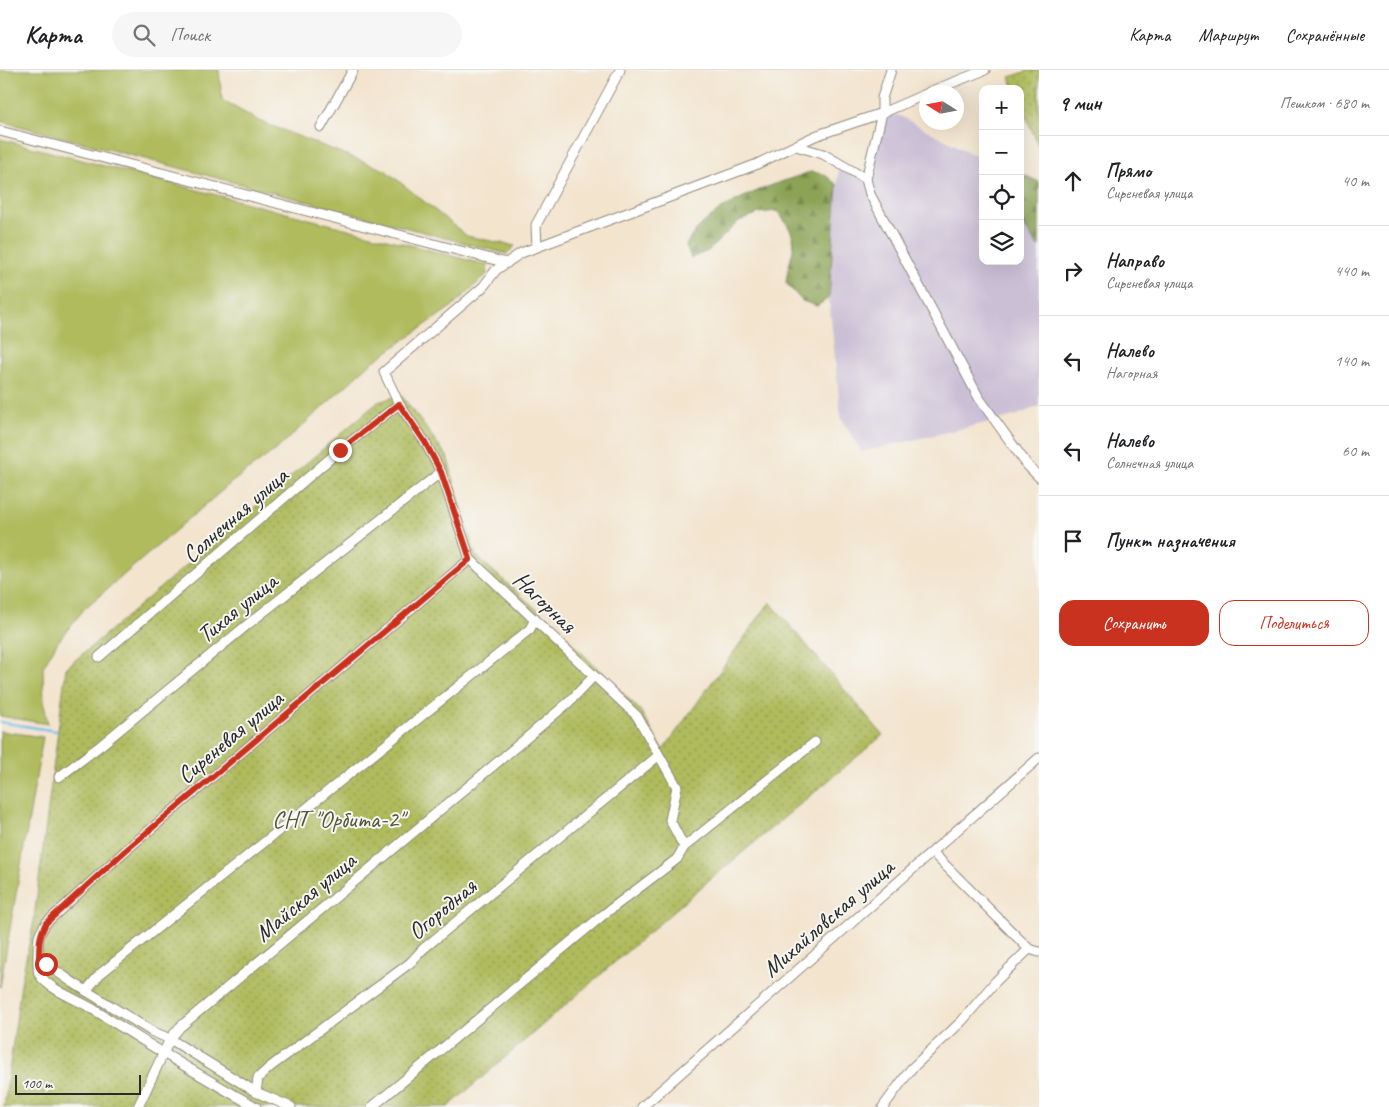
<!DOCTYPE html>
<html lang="ru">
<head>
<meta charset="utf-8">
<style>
	body { margin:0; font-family:Caveat,sans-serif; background:#f6f6f6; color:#202124 }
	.controls { position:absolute; right:15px; top:15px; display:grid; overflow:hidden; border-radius:10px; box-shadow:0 5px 20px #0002 }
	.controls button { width:45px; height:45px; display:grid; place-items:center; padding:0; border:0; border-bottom:1px solid #e0e0e0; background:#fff; color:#202124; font:25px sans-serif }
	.compass { position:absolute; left:919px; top:15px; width:45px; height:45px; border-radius:50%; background:#fff; box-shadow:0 5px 20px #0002; rotate:281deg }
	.scale { position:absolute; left:15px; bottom:12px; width:126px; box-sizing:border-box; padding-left:5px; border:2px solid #2b2b2b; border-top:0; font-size:14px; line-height:18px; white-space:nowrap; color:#2b2b2b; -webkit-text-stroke:4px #f6f6f2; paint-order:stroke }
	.stop { position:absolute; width:15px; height:15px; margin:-11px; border:4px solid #c8321e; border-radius:50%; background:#fff }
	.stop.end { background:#c8321e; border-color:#fff; box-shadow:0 1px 5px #0008 }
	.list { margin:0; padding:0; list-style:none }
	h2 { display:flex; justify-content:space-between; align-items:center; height:65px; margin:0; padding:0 20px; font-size:21px }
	h2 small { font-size:16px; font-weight:400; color:#757577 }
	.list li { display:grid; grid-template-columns:32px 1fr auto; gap:15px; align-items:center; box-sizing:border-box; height:90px; padding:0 20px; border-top:1px solid #e0e0e0 }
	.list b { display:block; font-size:19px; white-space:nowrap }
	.list p { margin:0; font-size:16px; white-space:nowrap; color:#757577 }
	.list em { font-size:16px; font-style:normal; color:#757577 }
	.actions { display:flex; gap:10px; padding:15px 20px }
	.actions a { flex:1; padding:11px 0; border:1px solid #c8321e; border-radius:15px; text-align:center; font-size:18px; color:#c8321e }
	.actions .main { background:#c8321e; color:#fff }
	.icon { flex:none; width:28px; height:28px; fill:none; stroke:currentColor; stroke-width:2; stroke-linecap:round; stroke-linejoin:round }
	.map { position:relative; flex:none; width:1039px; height:1037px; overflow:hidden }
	header { display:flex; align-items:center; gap:30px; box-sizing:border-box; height:70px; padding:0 25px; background:#fff; border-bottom:1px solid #e0e0e0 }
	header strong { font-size:24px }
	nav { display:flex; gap:28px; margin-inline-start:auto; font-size:18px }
	.search { width:350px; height:45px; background:#f6f6f6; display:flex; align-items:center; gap:12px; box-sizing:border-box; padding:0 18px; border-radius:28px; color:#757577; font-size:19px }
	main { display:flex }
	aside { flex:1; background:#fff }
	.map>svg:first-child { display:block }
	.industrial { fill:#cbbfd6 }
	.green { fill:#afbb5d; stroke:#6d7344 }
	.forest { fill:url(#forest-firs); stroke:#5b6740 }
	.garden { fill:url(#garden-dots); stroke:#6d7344 }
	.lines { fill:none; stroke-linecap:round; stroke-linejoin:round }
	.stream { stroke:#70c2ec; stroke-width:2.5 }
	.minor-casing { stroke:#8f887c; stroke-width:11 }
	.minor { stroke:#fff; stroke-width:9 }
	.route { stroke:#c8321e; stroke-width:6 }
	.labels { text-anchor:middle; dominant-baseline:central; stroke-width:4; stroke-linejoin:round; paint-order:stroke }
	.street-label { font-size:24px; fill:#2b2b2b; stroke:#f6f6f2 }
	.park-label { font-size:24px; fill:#53563a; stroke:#f6f6f2 }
</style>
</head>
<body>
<header>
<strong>Карта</strong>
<div class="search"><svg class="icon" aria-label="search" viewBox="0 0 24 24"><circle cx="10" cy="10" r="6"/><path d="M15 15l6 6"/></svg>Поиск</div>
<nav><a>Карта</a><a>Маршрут</a><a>Сохранённые</a></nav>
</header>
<main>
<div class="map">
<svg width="1039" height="1037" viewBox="0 0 1039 1037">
	<defs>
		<pattern id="forest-firs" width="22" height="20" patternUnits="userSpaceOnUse" patternTransform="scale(1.25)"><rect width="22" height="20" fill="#8ba354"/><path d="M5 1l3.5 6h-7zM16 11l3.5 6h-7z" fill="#728546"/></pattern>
		<pattern id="garden-dots" width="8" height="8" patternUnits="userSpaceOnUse" patternTransform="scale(1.25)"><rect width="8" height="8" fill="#afbb5d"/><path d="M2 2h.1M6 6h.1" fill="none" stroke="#8f984d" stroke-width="1.8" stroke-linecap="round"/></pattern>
	</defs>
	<rect width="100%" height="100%" fill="#f6f6f2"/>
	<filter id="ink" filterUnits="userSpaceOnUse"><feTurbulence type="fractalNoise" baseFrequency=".02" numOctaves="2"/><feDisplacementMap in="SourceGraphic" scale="10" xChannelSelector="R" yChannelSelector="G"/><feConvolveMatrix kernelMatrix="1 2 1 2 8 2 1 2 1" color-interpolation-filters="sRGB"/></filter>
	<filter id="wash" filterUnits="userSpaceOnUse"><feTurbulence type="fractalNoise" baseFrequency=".0096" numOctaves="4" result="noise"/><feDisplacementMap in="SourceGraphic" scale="20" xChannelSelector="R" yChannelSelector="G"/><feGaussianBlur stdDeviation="1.12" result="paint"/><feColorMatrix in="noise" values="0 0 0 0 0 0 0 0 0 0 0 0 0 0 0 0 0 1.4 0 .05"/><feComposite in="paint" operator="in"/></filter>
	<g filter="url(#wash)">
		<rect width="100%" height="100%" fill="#f3e4ce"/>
		<path class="industrial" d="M882,43l16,2 78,41 7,10v95h37v-40l19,27v158l-24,10 -153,36 -21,-33 -12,-121 10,-135 27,16z"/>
		<g class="green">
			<path d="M0,0h219l3,30 37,21 126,49 82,66 48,10 -8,8 -507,-133z"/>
			<path d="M0,69l487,126v9l-33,31 -83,58 -93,85 -46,34 -147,126 -28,35 -14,24 1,37 4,20 -48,-8z"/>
			<path d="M0,661l43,6 -43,250z"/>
		</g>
		<g class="forest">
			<path d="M810,102l14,2 13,11 -8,113 -12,8 -15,-5 -16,-18c4,-37 19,-38 -9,-72l-18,2 -20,8 -31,30 -17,7 -5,-13c22,-41 83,-59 124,-73z"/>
			<path d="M1020,103l19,9v66l-19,-27z"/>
		</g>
		<g class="garden">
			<path d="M1030,0h9v77l-19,-44v-14h-6l-4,-12z"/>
			<path d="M401,325l46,61 28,99 68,60 97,95 23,40 107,-148 113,133 -177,148 -258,224h-444l18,-130 11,-51 33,-258 312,-266z"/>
		</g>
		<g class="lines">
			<path class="stream" d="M0,652l56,9"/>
		</g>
	</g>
	<g filter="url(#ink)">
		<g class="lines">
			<defs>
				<g id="minor">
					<path d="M891,0l-9,28v15l-16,66 4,15 109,204 49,68 11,11"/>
					<path d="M929,22l56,-22"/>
					<path d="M321,57l32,-57"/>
					<path d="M0,61l507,132"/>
					<path d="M796,76l27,8 43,25"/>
					<path d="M537,177l-1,-22 84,-155"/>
					<path d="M99,587l241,-207 59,-46"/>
					<path d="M59,707l41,-31 147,-121 194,-153"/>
					<path d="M684,777l-14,-27 7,-33 -40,-71 -167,-157 -29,-87 -16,-30 -26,-38 -15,-32 99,-85 13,-17 25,-17 234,-88 60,-29 67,-23 44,-19"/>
					<path d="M933,783l96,96 10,3"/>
					<path d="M39,889l33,23 79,49 19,8 86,53 35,15"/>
					<path d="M86,921l14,-17 430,-345 5,-10"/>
					<path d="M256,1022l2,-14 12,-11 140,-104 13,-14 235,-193"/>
					<path d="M138,1037l32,-68 10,-12 344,-287 45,-38 24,-25"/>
					<path d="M256,1037c-56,-31 -110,-64 -163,-98 -16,-10 -44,-19 -54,-35 -2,-4 -1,-32 0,-37 1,-5 5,-10 7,-14l79,-72 345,-292"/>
					<path d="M372,1037l231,-192 74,-56 7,-12 131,-105"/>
					<path d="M642,1037l397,-349"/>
					<path d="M883,1037l28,-38 51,-48 34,-40 33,-32"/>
				</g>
			</defs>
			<use href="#minor" class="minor-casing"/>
			<use href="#minor" class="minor"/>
		</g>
	</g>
	<g class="lines" filter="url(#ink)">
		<path class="route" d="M46,894l-7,-5c0,-15 0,-23 7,-36l79,-72 345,-292 -29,-87 -16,-30 -26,-38 -59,46"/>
	</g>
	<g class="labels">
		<g class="street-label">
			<text transform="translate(235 445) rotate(-41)">Солнечная улица</text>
			<text transform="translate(545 532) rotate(44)">Нагорная</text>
			<text transform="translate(237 538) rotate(-39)">Тихая улица</text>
			<text transform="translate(230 667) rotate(-40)">Сиреневая улица</text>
			<text transform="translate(305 827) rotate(-40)">Майская улица</text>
			<text transform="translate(442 839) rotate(-40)">Огородная</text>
			<text transform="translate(828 848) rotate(-41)">Михайловская улица</text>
		</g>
		<g class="park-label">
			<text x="338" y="749">СНТ "Орбита-2"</text>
		</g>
	</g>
</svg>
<div class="controls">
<button>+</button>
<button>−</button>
<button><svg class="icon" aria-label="locate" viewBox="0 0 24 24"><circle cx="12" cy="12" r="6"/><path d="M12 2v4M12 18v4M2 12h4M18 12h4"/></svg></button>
<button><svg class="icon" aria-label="layers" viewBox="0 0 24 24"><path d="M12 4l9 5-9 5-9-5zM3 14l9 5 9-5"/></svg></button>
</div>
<svg class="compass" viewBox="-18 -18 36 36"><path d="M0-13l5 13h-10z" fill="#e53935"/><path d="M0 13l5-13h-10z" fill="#757577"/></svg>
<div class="scale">100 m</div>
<div class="stop" style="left:46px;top:894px"></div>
<div class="stop end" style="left:340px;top:380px"></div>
</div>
<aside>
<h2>9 мин<small>Пешком · 680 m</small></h2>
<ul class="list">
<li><svg class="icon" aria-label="ahead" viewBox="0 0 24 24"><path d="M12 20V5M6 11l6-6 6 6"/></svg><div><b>Прямо</b><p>Сиреневая улица</p></div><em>40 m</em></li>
<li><svg class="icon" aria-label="right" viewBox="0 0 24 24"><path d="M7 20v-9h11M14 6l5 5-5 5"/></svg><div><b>Направо</b><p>Сиреневая улица</p></div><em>440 m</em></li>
<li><svg class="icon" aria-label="left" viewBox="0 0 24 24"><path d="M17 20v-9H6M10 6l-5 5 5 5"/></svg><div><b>Налево</b><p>Нагорная</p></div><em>140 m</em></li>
<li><svg class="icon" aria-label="left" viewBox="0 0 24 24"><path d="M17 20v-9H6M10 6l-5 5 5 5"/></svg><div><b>Налево</b><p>Солнечная улица</p></div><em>60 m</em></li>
<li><svg class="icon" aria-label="arrive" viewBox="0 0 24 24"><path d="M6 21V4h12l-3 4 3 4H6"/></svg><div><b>Пункт назначения</b></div></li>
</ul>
<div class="actions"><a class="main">Сохранить</a><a>Поделиться</a></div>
</aside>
</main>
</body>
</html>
